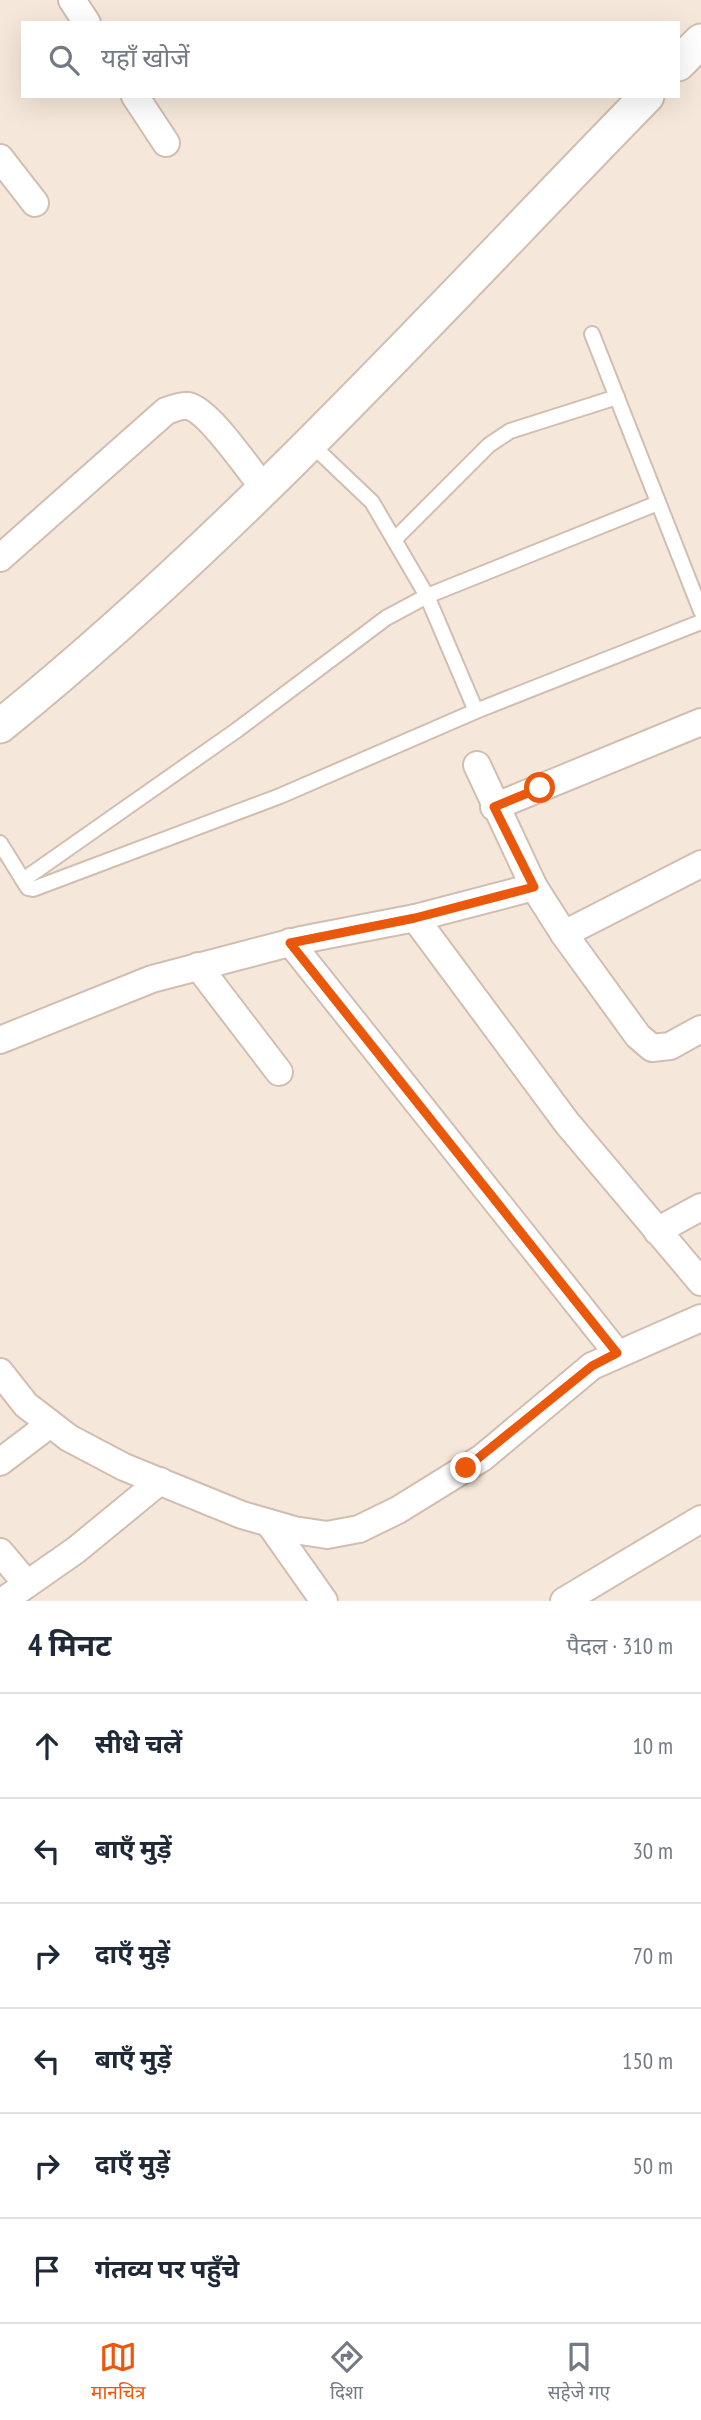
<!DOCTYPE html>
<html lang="hi">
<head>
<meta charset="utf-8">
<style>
	body { margin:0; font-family:"PT Sans Narrow","Noto Sans Devanagari",sans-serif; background:#f2f2f3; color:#1f2937 }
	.stop { position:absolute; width:21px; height:21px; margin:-16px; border:5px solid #ea580c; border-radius:50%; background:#fff }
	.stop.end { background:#ea580c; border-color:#fff; box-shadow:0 2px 7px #0008 }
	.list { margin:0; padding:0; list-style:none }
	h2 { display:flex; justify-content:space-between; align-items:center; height:91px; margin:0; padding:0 28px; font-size:30px }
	h2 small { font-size:23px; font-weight:400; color:#747a83 }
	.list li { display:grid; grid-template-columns:46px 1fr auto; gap:21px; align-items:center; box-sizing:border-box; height:105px; padding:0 28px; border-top:2px solid #e0e1e3 }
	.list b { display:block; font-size:26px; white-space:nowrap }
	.list em { font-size:23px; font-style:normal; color:#747a83 }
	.icon { flex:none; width:38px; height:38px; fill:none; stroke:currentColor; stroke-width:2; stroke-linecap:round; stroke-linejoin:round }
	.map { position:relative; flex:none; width:701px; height:1601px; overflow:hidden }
	.search { position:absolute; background:#fff; box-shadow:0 7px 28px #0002; left:21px; right:21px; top:21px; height:77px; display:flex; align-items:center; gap:18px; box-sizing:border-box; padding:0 24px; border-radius:0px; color:#747a83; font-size:26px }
	.sheet { height:721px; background:#fff }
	nav { display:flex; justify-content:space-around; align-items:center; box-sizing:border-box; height:98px; border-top:2px solid #e0e1e3; background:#fff; font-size:19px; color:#747a83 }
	nav a { display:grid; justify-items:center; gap:4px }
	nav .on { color:#ea580c }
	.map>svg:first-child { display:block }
	.residential { fill:#f5e8da; fill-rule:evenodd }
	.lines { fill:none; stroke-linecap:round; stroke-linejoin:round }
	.service-casing { stroke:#d1beb0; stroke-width:18 }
	.minor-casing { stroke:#d1beb0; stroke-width:30 }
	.tertiary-casing { stroke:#d1beb0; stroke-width:37 }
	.service { stroke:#fff; stroke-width:14 }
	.minor { stroke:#fff; stroke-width:26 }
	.tertiary { stroke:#fff; stroke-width:33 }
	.route { stroke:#ea580c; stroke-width:9 }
</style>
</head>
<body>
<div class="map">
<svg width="701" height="1601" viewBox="0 0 701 1601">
	<rect width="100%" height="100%" fill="#fdf6ec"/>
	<path class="residential" d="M0,0h701v1601h-701zM23,23h655v73h-655z"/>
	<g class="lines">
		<defs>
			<g id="service">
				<path d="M592,334l109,277"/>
				<path d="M310,443l62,59 55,94 49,115"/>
				<path d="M395,539l94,-94 21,-14 107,-34"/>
				<path d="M0,843l28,45 5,1 247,-93 196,-85 225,-89"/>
				<path d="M23,880l214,-150 149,-112 41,-22 231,-93"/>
			</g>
			<g id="minor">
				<path d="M72,0l15,23"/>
				<path d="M135,96l31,47"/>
				<path d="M0,158l35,45"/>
				<path d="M0,558l166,-147c7,-2 14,-6 22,-5 21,4 60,63 75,81"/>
				<path d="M477,765l57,122"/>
				<path d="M494,807l207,-85"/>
				<path d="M701,864l-137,70 74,102 14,12 18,-2 31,-17"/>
				<path d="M415,918l119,-31 30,47"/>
				<path d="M290,942l327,411"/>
				<path d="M198,966l81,106"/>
				<path d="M0,1040l152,-61 149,-39 114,-22 152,205 134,159"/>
				<path d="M657,1231l44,-24"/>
				<path d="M0,1372l26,33 43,33 55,29 118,48 52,15 33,5 32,-6 39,-19 84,-52 110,-92 109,-48"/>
				<path d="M0,1462l50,-38"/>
				<path d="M269,1523l55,78"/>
				<path d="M0,1552l27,32"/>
				<path d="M3,1601l73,-51 84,-69"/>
				<path d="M564,1601l137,-82"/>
			</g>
			<g id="tertiary">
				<path d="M678,64l23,-23"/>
				<path d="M0,726c234,-189 437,-415 647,-630"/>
			</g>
		</defs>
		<use href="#service" class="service-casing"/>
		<use href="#minor" class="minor-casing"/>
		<use href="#tertiary" class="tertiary-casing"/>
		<use href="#service" class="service"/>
		<use href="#minor" class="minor"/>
		<use href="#tertiary" class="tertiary"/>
	</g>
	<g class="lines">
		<path class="route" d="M466,1468l126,-102 25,-13 -327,-410 125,-25 119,-31 -40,-80 46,-19"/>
	</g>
</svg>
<div class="stop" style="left:540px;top:788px"></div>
<div class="stop end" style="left:466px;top:1468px"></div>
<div class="search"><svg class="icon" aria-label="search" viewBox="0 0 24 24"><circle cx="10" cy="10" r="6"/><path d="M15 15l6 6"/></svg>यहाँ खोजें</div>
</div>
<section class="sheet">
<h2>4 मिनट<small>पैदल · 310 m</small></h2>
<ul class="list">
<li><svg class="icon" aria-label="ahead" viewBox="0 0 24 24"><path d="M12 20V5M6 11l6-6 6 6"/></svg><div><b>सीधे चलें</b></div><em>10 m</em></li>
<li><svg class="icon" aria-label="left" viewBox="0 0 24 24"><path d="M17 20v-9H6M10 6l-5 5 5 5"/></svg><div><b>बाएँ मुड़ें</b></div><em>30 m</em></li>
<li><svg class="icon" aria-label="right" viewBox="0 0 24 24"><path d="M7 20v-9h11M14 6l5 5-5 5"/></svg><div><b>दाएँ मुड़ें</b></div><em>70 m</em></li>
<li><svg class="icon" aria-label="left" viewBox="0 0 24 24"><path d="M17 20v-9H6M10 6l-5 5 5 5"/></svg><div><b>बाएँ मुड़ें</b></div><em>150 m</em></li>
<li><svg class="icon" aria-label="right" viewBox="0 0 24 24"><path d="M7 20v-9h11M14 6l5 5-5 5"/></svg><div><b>दाएँ मुड़ें</b></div><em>50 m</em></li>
<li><svg class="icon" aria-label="arrive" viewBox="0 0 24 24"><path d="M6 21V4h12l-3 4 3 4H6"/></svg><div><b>गंतव्य पर पहुँचे</b></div></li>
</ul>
</section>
<nav>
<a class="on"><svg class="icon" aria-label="map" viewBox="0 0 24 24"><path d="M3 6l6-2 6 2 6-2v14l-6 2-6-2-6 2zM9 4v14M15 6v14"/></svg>मानचित्र</a>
<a><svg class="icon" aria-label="directions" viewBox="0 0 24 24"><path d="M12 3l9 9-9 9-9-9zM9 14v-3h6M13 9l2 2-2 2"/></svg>दिशा</a>
<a><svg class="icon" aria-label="saved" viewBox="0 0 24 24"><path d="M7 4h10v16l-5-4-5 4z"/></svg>सहेजे गए</a>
</nav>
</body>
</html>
